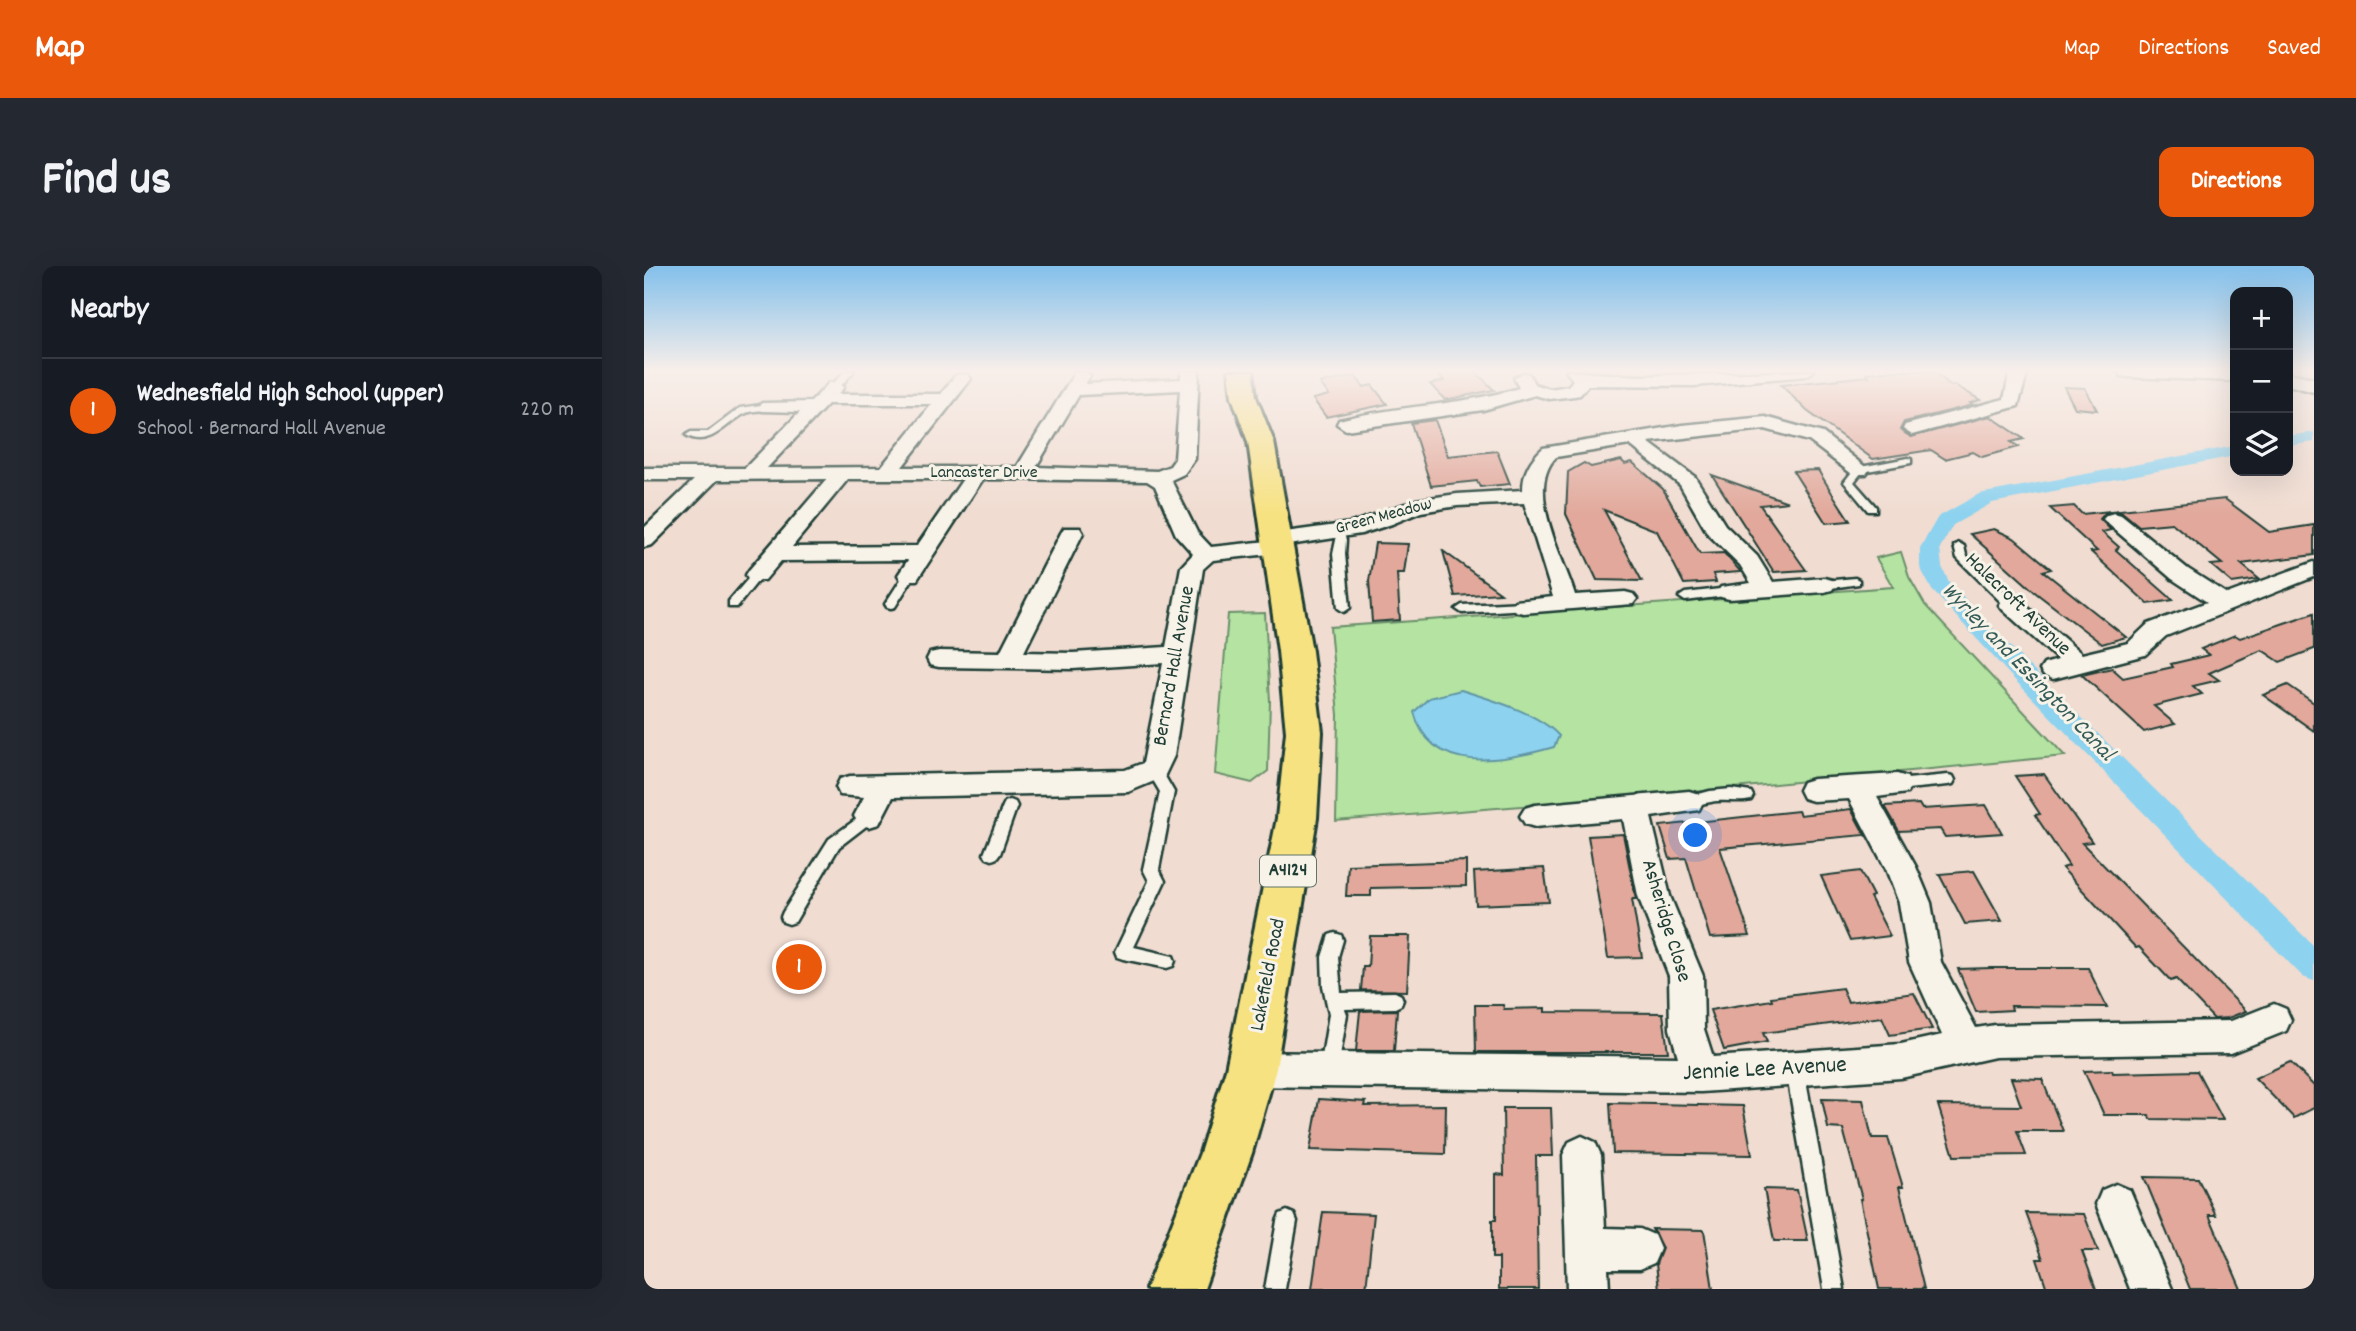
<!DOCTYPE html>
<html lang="en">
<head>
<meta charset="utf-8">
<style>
	body { margin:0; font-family:Dekko,sans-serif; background:#242831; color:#f1f3f6 }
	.controls { position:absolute; right:21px; top:21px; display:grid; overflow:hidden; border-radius:14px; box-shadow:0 7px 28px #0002 }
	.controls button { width:63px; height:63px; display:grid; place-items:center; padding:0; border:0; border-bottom:2px solid #363941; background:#171b24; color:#f1f3f6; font:35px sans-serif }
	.you { position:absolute; left:1052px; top:570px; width:24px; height:24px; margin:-18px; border:5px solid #fff; border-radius:50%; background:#1a73e8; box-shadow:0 0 0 10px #1a73e833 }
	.badge { display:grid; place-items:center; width:46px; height:46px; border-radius:50%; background:#ea580c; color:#fff; font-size:23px; font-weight:700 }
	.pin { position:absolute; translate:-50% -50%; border:4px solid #fff; box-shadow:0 2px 7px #0006 }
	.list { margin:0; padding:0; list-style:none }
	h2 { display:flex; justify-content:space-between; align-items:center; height:91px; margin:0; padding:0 28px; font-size:30px }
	h2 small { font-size:23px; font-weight:400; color:#9ea1a6 }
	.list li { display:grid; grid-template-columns:46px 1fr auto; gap:21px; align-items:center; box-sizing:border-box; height:105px; padding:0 28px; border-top:2px solid #363941 }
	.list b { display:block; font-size:26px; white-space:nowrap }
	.list p { margin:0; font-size:23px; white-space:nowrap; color:#9ea1a6 }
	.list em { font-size:23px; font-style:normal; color:#9ea1a6 }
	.icon { flex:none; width:38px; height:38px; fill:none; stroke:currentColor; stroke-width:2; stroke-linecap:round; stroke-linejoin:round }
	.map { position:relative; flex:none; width:1670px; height:1023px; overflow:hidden; border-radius:14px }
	header { display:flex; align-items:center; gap:42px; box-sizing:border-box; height:98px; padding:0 35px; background:#ea580c; color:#fff }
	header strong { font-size:33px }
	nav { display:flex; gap:38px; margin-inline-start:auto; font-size:24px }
	.intro { display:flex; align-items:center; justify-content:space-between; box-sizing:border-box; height:168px; padding:0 42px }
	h1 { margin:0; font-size:49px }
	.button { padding:18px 32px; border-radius:14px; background:#ea580c; color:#fff; font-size:24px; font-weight:700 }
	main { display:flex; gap:42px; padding:0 42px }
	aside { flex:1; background:#171b24; border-radius:14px; box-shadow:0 7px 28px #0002 }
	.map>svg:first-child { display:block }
	.green { fill:#b4e3a2; stroke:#6a906b; stroke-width:2 }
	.water { fill:#8dd2ef; stroke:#6196a4; stroke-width:2 }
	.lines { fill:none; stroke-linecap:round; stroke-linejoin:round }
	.canal { fill:#8dd2ef; fill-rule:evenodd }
	.building { fill:#e1a89b; stroke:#1f3d34; stroke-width:2 }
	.service-casing { stroke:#1f3d34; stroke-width:5 }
	.minor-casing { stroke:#1f3d34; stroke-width:5 }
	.tertiary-casing { stroke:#1f3d34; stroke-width:5 }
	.primary-casing { stroke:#1f3d34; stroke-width:6 }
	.service { fill:#f7f3e8; fill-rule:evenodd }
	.minor { fill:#f7f3e8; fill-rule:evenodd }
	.tertiary { fill:#f7f3e8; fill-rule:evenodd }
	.primary { fill:#f7e281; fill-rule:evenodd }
	.labels { text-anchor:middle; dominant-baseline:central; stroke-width:6; stroke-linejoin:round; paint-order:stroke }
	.far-street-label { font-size:18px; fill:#1f3d34; stroke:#f7f3e8 }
	.shield { fill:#f7f3e8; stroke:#60746a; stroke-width:2 }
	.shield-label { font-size:19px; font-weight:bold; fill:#1f3d34 }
	.street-label { font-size:21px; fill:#1f3d34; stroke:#f7f3e8 }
	.water-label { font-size:23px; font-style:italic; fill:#355b59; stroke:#f7f3e8 }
	.near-street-label { font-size:24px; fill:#1f3d34; stroke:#f7f3e8 }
</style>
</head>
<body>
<header>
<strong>Map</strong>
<nav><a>Map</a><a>Directions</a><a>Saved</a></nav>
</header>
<div class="intro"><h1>Find us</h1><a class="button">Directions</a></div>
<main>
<aside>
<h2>Nearby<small></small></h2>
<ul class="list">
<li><span class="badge">1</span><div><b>Wednesfield High School (upper)</b><p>School · Bernard Hall Avenue</p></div><em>220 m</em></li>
</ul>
</aside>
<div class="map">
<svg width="1670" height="1023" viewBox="0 0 1670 1023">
	<rect width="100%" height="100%" fill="#f0dcd1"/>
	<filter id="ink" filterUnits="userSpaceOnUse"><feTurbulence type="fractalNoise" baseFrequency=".0143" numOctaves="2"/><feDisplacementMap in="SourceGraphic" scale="14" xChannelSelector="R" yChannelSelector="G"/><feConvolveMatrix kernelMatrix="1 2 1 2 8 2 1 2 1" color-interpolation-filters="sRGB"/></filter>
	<g filter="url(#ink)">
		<g class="green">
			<path d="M1257,286l8,25 16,28 140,151 -372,36 -357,29 2,-106 -8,-88 563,-40 -17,-29z"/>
			<path d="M621,347l5,88 -2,70 -16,12 -37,-9 13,-160z"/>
		</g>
		<path class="water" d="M817,424c29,9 78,23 98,46l-5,11c-49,14 -123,30 -140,-35l15,-14z"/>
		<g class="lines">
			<g class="canal">
				<path d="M1670,166v10l-26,4v-10z"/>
				<path d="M1591,180v10l-243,47 -39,22 -13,23 2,19 7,15 77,81 288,283v35l-11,-4 -293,-302 -78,-85 -12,-23v-19l18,-31 41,-23z"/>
			</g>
		</g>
		<g class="building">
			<path d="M791,105h40l19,19 -49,10 -15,-16 14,-3z"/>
			<path d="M1242,105h48l17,15 4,-1 25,15 -10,3 3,2 -69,17 -4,8 11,7 79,-21 34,23 -13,3 8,5 -37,10 -9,-5 -28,7 -14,-9 -58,9 -66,-48 -26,-26 88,-9 -3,-3z"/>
			<path d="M711,110l9,11 8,-2 15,19 -61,13 -13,-18 16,-4 -9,-12z"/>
			<path d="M1420,121l21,1 12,22 -22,-2z"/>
			<path d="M791,154l13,36 49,-5 13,33 -30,3 -3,-6 -46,5 -20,-63z"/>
			<path d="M977,194l4,4 7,-2 31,27 37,65 24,-1 17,19 -28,2 3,8 -32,2 -27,-53 -53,-21 38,71 -45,-1 -31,-66 2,-42 16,-9 7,4z"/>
			<path d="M1174,204l14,23 18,28 -24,2 -33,-52z"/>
			<path d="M1068,209l76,27 -28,3 46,65 -32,2z"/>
			<path d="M1581,233l44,33 45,-7v30l-73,9 18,15 -27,4 -21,-18 11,-1 -50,-41 -33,3 -17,-14h-16l-6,7 11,11 -9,2 17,15 -3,3 57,50 -25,4 -57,-52 6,-1 -47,-43 24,-2 8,8z"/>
			<path d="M1350,263l20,9 37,31 -8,2 83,66 -24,7 -66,-51 -66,-59z"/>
			<path d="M731,277l33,1 -4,29h-7l3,47 -28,2 -3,-41z"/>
			<path d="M799,285l58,42 -46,3z"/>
			<path d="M1670,347v36l-34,13 -18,-12 -53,23 10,7 -26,6 9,8 -48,12 21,18 -31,8 -62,-57 30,-7 11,10 50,-11 -2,-3 38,-9 -8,-6 34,-14 5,3z"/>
			<path d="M1644,419l26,18v28l-51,-36z"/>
			<path d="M1400,508l48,68 -10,1 164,168 -18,7 -14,1 -38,-40 -5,2 -32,-34 -3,1 -74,-80 7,-2 -34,-51 5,-1 -25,-38z"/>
			<path d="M1275,538l3,5 64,-4 16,28 -57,4 -5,-8 -41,2 -14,-25z"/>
			<path d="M1207,543l14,26 -145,13 30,88 -40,2 -24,-80 -16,1 -10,-33 138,-15 2,4z"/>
			<path d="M979,568l13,65h-4l10,58 -34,1 -20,-122z"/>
			<path d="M822,595v25l-95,2v8h-25l2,-31z"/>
			<path d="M900,602l5,34 -73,3 -2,-33z"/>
			<path d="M1216,605l13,25 -3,1 20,39 -40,5 -29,-65z"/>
			<path d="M1330,605l28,50 -37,3 -26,-50z"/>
			<path d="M726,670h40l-3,55 -46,-1 2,-23h5z"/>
			<path d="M1347,702h97l19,39 -96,-1 1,4 -36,2 -18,-43z"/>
			<path d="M1198,722l6,14 66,-9 18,36 -42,6 -8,-18 -119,16 4,9 -43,8 -14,-40 62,-10 -1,-3z"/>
			<path d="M831,739h28l1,4 41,-1v4l118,1 5,39h-192z"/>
			<path d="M753,744l-3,41h-38l4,-40z"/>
			<path d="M1646,796l24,24v22l-20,10 -39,-40z"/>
			<path d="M1468,804l1,3 84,-2 26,49 -73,-1 -1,-4h-45l-20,-44z"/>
			<path d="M1367,812l31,1 21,52h-46l9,24 -72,1 -16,-51 83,1z"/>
			<path d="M675,833l47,3 -1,4 81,-1 -1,49 -135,-4z"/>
			<path d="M1178,833l41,1 9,38h16l15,49h-4l25,102h-45l-19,-90h2l-19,-70 -15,-1z"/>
			<path d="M966,837l133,3 9,49 -139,-2z"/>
			<path d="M859,842h48l2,48h-17l2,133h-39v-31h-7v-38h4v-46l8,1z"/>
			<path d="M1500,911l54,1 18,37h-7l32,74h-51z"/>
			<path d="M1120,923l33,1 11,51h-34z"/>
			<path d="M679,946l51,2 -8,75h-54z"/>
			<path d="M1382,947l58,1 14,37h-16l14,38h-49l-10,-30h6z"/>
			<path d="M1008,963l52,1 9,59h-54l-3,-25 6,-16z"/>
		</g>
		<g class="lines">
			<defs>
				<g id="service">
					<path d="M201,105h9l-16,18h-6v-4z"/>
					<path d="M124,138l5,3 -2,2c-8,2 -20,1 -27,5 -18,9 -35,35 -58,21l5,-3h17l32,-24z"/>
					<path d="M1264,192l3,1v4l-49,9 -8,10 22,25v4h-8l-24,-29 11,-14z"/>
					<path d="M694,262l5,3 3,9 -1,14 5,54 -6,4 -6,-4 -5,-54 3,-14 -3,-9z"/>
					<path d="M1315,277l5,3 2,9 49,47v6h-8l-50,-50 -3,-12z"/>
					<path d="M113,306l6,3 -2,2 -24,30h-8v-6l24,-28z"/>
					<path d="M265,306l6,3 -20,32 -4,1 -4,-1 -2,-3 20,-31z"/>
					<path d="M1211,312l4,2v4l-35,5 -6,-4 6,-4z"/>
					<path d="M1085,322l6,4 -2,3 -48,6 -6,-4 6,-4z"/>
					<path d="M879,336l4,1v6l-65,4 -6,-4 6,-4z"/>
					<path d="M510,499l5,1 15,26 -15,77 6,12 -31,66 39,9 2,5 -2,5 -6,2 -44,-9 -6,-2 -2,-5 34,-71 -6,-12 17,-77 -13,-22z"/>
					<path d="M1304,509l5,1 2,4 -2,4 -5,1 -51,5 -5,-1 -2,-4 2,-4 5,-1z"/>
					<path d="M1087,523l20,3 2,4 -2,4c-12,3 -27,-1 -40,2 -9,1 -18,6 -27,4l-2,-4 2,-4 26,-7z"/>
					<path d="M366,534l5,2 2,4 -17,48 -3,4 -5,2 -5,-2 -3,-4 19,-48 2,-4z"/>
					<path d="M225,544l5,2 2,4 -2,4 -35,27 -44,75 -6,2 -6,-2 -2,-5 2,-5 46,-73z"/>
					<path d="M691,667l6,2 2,5 -5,17 3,36 54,-1 6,3 2,5 -2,5 -6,3 -50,1 2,5 -9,55 -3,6 -6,3 -6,-3 -3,-6 9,-55 -6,-28 -1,-29 7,-22z"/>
					<path d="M1151,795l6,3 3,6 40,219h-20l-38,-219 3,-6z"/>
					<path d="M643,945l7,3 3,7 -12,68h-20l12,-68 3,-7z"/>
				</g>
				<g id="minor">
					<path d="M537,105h18l-4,88 -11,15 -13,6 26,52 14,15 57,-6 2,-6 8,-2 73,-10 65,-23 41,-6 66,-4c0,-18 7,-30 20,-42l139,-23 83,-8 58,16 46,37 -3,4h-14l-43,-33 -44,-12 -117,13 47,35 30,48 32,31 16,26 51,-4 8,2 3,5 -3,5 -8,2 -95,7 -8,-2 -4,-5 4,-5 30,-4 -11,-18 -32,-31 -28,-49 -50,-40 -74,12c-32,33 8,101 19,138l50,-3 8,2 4,5 -4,5 -110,9 -8,-2 -4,-5 4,-5 38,-4 -29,-94 -67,3 -36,6 -29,12 -31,10 -72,11 -2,6 -8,2 -66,7 -10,9 -29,187 -10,21 -36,15 -235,5 -14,27 -10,3 -10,-3 -5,-8 10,-19 -24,-2 -4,-8 4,-8 10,-3 275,-6 18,-7 20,-100 -90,6 -134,-2 -9,-2 -3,-6 3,-6 9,-2 61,1 61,-119 3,-5h16l3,5 -59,119 49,1 93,-6 15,-80 12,-13 -17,-19 -21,-49 -8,-5 -164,-2 -66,101h-16l-3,-5 10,-15 -127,1 -16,19h-16l-3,-5 3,-5 78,-91 -110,1 -65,65 -8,2v-19l50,-48h-50v-12h101l55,-56 -38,-1 -3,-4 3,-4 49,-1 18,-19 6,-1 9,5 -6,7h103l15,-19h12l3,4 -3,4 -66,84h115l58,-95h12l3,4 -5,8 96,-5zM536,124l-5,69 -5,7 -13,5 -121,-4 43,-72zM184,138h104l-51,63 -114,1zM204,213h115l-46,67 -125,1z"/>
					<path d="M922,105l73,5 175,-5 -8,5 -112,10 -106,-1 -8,10 -6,1 -25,3 -14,-4 -52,15 -137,20 -9,-6 2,-4c61,-15 120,-14 180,-32l-5,-10 9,-5 6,1 5,10 16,5 18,-3 5,-6z"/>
					<path d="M1366,105h18l-10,35 -106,29 -9,-6 2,-4 99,-26z"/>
					<path d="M1470,247l7,2 67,54 39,25 87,-32v15l-148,59 -21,19 -92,24 -9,-3 -4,-6 4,-6 14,-4 -55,-50 -4,-5 4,-5 8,-2 8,2 63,54 46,-11 20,-19 59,-22 -35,-23 -65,-56 -4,-4 4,-4z"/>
					<path d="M1253,508l10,3 4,8 -4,8 -30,4 39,70 15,36 10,59 35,66 19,-3 236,-4 43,-17 12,5 5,11 -5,11 -55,22 -236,4 -94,21 -200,14 -450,-6 -13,-5 -5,-12 5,-12 13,-5 427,5 -8,-28 -1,-53 -31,-80 -15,-77 -88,8 -10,-3 -5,-8 5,-8 10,-3 154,-14 10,3 4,8 -4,8 -48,7 19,79 33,80 1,53 9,28 188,-13 41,-9 -33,-73 -10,-59 -13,-34 -37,-70 -36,2 -10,-3 -4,-8 4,-8 10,-3z"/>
					<path d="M938,870l13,6 6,13 4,73 35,1 14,6 6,14 -6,14 -14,6h-32l1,20h-42l-4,-134 6,-13z"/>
					<path d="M1472,918l14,6 42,99h-42l-34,-85 6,-14z"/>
				</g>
				<g id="tertiary">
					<path d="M1474,105h117v10l-106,-4 -8,-1z"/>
					<path d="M1644,107l26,5v14l-26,-7z"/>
				</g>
				<path id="primary" d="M585,105h24l3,26 18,45 38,209 10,81 -5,86 -41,251 -24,84 -48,136h-58l54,-136 26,-84 51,-251 9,-86 -8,-81 -30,-209 -16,-45z"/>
			</defs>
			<use href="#service" class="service-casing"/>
			<use href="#minor" class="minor-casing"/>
			<use href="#tertiary" class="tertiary-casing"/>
			<use href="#primary" class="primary-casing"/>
			<use href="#service" class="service"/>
			<use href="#minor" class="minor"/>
			<use href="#tertiary" class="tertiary"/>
			<use href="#primary" class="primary"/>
		</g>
	</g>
	<linearGradient id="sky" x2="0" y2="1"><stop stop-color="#83c0eb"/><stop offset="0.42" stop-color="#f8efea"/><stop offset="1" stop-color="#f8efea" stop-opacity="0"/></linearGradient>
	<rect width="1670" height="249" fill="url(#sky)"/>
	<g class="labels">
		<g class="far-street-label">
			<text x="340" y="207">Lancaster Drive</text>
			<text transform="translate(740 251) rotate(-15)">Green Meadow</text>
		</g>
		<rect class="shield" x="616" y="589.5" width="56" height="31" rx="5"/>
		<g class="shield-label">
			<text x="644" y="605">A4124</text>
		</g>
		<g class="street-label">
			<text transform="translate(1373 339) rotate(44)">Halecroft Avenue</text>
			<text transform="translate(531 400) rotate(-80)">Bernard Hall Avenue</text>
			<text transform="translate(1021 655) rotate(73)">Asheridge Close</text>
			<text transform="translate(625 709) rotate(-79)">Lakefield Road</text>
		</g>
		<g class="water-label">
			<text transform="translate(1383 407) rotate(46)">Wyrley and Essington Canal</text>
		</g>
		<g class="near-street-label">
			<text transform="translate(1121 804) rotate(-3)">Jennie Lee Avenue</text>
		</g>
	</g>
</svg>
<div class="controls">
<button>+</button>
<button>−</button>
<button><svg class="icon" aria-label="layers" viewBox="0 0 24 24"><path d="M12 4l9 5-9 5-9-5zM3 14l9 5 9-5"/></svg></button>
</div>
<div class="you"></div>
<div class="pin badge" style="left:155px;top:701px">1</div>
</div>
</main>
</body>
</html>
